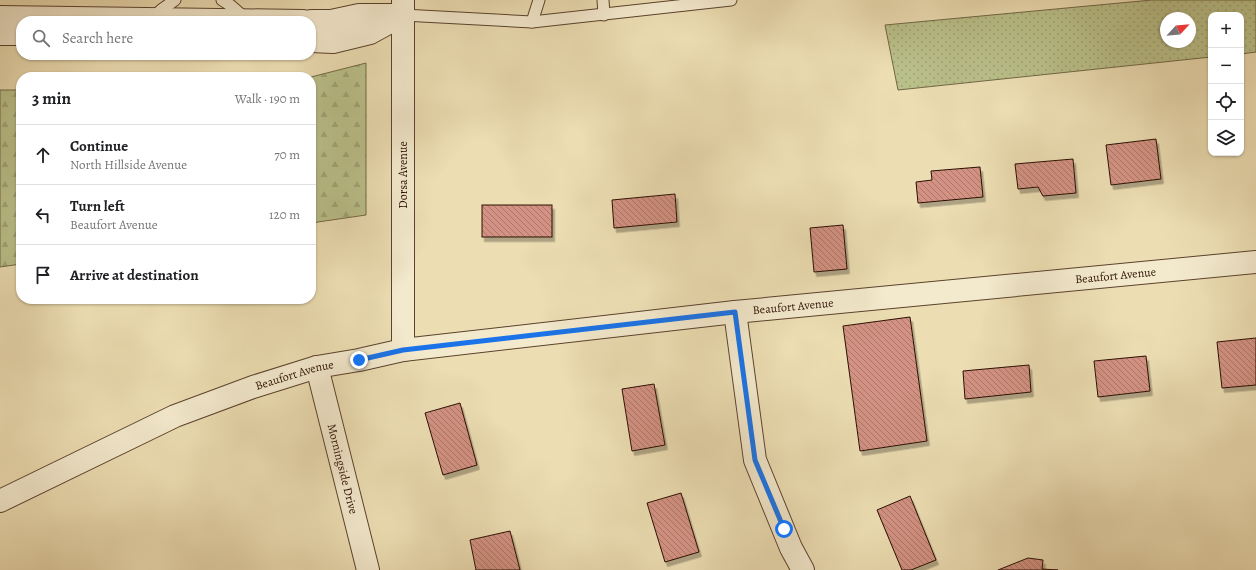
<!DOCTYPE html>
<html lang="en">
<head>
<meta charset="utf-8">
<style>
	body { margin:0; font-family:Alegreya,serif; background:#f6f6f6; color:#202124 }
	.controls { position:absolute; right:12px; top:12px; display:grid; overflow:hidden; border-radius:8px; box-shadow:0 1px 3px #0004 }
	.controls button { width:36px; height:36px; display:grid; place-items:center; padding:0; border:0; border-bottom:1px solid #e0e0e0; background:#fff; color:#202124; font:20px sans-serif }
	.compass { position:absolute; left:1160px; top:12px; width:36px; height:36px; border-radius:50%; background:#fff; box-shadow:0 1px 3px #0004; rotate:64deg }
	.stop { position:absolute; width:12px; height:12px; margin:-9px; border:3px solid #1a73e8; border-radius:50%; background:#fff }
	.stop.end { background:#1a73e8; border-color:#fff; box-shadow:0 1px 4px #0008 }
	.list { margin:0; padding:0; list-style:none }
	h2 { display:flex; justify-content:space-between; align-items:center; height:52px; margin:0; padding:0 16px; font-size:17px }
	h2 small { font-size:13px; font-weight:400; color:#757577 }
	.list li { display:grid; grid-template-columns:26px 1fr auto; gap:12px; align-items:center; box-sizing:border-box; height:60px; padding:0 16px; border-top:1px solid #e0e0e0 }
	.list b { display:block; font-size:15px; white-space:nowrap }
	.list p { margin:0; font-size:13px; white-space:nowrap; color:#757577 }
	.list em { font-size:13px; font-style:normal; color:#757577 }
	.icon { flex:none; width:22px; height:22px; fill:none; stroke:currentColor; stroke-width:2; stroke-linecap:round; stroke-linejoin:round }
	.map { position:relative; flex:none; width:1256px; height:570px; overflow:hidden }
	.search { position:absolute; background:#fff; box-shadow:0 1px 3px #0004; left:16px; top:16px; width:300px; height:44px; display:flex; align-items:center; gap:10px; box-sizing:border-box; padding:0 14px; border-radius:16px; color:#757577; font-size:15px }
	.panel { position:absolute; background:#fff; box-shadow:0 1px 3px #0004; left:16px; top:72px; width:300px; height:232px; border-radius:16px }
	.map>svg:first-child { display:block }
	.grass { fill:url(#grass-dots); stroke:#726846; fill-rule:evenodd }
	.forest { fill:url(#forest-firs); stroke:#726846 }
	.building { fill:url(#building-back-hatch); stroke:#2b0f01; filter:url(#shadow) }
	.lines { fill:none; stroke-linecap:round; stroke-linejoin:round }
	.service-casing { stroke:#5b422d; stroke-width:13 }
	.minor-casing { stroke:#5b422d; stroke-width:24 }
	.tertiary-casing { stroke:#5b422d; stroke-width:24 }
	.service { stroke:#f3e9cd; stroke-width:11 }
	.minor { stroke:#f3e9cd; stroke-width:22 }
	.tertiary { stroke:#f3e9cd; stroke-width:22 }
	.route { stroke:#1a73e8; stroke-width:5 }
	.labels { text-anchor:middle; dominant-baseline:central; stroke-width:4; stroke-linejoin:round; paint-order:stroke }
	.street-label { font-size:12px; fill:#2b0f01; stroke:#f3e9cd }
</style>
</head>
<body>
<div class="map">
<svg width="1256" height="570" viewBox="0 0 1256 570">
	<defs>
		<pattern id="grass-dots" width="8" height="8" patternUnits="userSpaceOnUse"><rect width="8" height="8" fill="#bac08a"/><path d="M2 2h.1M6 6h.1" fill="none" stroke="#a0a475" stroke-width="1.8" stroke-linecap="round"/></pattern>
		<pattern id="forest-firs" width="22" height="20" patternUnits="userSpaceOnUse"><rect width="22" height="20" fill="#bac08a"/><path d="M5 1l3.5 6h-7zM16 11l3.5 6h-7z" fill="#a0a475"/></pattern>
		<pattern id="building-back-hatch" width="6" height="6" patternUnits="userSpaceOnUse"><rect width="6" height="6" fill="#d39283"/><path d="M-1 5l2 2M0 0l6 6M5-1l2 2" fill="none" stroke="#ab7669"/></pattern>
		<filter id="shadow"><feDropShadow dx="2.5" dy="4.5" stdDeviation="0" flood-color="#0004"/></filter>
	</defs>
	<rect width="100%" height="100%" fill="#ecddb2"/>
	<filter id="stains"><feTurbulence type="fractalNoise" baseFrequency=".005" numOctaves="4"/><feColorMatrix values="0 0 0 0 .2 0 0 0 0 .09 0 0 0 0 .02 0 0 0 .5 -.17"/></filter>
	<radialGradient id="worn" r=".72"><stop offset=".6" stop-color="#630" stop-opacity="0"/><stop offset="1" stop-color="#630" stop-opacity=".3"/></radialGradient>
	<path class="grass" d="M1152,0h104v52l-15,2v-39h-30v42l-313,33 -13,-65zM1166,18h24v24h-24z"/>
	<g class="forest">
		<path d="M366,63v152l-55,8v-146z"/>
		<path d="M0,90h21v174l-21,3z"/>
	</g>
	<g class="building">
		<path d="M1156,139l5,40 -50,6 -5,-40z"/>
		<path d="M1073,159l3,34 -33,3 -5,-9 -20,2 -3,-25z"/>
		<path d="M980,167l3,30 -65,6 -2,-21 16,-2 -1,-9z"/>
		<path d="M675,194l2,28 -63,6 -2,-28z"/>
		<rect x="482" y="205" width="70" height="32"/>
		<path d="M843,225l4,44 -33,3 -4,-44z"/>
		<path d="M910,317l17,124 -67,10 -17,-125z"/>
		<path d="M1256,338v47l-34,3 -5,-46z"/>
		<path d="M1146,356l4,35 -52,6 -4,-36z"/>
		<path d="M1029,365l2,27 -66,7 -2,-28z"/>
		<path d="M654,384l11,61 -33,6 -10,-62z"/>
		<path d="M460,403l17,62 -34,10 -18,-62z"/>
		<path d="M681,493l18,59 -34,10 -18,-59z"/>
		<path d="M910,496l26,64 -25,10h-9l-25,-60z"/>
		<path d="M510,531l10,39h-44l-6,-30z"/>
		<path d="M1028,558l15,2 -1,9 16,1h-60z"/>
	</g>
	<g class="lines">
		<defs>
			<g id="service">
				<path d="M222,0l8,5 15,13"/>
				<path d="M603,0l1,15"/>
				<path d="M403,15l129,7 7,-22"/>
				<path d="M152,18l9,-8 14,-10"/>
				<path d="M532,22l199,-22"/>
			</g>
			<g id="minor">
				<path d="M0,17l303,4"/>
				<path d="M311,21h20l28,-6h41"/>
				<path d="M0,34h21"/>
				<path d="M311,41l22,1 37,-9 33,-18"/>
				<path id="s1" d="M317,367l51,203"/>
			</g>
			<g id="tertiary">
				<path d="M735,312l20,148 36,88 12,22"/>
				<path d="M403,350v-350"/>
				<path id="s2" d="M0,501l175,-85 78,-29 64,-20 42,-7 44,-10 332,-38 521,-50"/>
			</g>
		</defs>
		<use href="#service" class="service-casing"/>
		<use href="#minor" class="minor-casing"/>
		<use href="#tertiary" class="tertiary-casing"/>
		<use href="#service" class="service"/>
		<use href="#minor" class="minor"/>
		<use href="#tertiary" class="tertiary"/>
	</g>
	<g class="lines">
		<path class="route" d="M359,360l44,-10 332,-38 20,148 29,69"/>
	</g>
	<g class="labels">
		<g class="street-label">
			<text transform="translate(403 175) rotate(-90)">Dorsa Avenue</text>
			<text stroke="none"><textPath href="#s2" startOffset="1149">Beaufort Avenue</textPath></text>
			<text stroke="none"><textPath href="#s2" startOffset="825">Beaufort Avenue</textPath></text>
			<text stroke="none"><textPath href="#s2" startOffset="321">Beaufort Avenue</textPath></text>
			<text stroke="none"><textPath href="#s1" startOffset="105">Morningside Drive</textPath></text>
		</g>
	</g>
	<rect width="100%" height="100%" filter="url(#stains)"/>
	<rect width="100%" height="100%" fill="url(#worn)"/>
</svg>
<div class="controls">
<button>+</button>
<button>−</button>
<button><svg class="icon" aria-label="locate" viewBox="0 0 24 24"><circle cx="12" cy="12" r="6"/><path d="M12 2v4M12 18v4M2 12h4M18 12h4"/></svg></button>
<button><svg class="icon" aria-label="layers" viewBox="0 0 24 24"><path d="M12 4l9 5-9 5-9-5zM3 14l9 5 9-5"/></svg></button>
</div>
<svg class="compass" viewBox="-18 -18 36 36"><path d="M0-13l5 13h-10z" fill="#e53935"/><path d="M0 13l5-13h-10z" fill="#757577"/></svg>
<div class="stop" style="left:784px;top:529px"></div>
<div class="stop end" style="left:359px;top:360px"></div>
<div class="search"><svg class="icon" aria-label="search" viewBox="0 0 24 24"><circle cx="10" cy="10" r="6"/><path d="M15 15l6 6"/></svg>Search here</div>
<section class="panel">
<h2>3 min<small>Walk · 190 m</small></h2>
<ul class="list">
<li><svg class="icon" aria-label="ahead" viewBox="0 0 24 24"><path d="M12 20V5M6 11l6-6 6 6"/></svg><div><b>Continue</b><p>North Hillside Avenue</p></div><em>70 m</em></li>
<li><svg class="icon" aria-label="left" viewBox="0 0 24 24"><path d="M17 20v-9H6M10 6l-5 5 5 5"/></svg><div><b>Turn left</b><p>Beaufort Avenue</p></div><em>120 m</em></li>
<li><svg class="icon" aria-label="arrive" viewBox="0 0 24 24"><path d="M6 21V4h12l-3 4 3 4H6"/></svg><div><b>Arrive at destination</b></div></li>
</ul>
</section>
</div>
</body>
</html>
